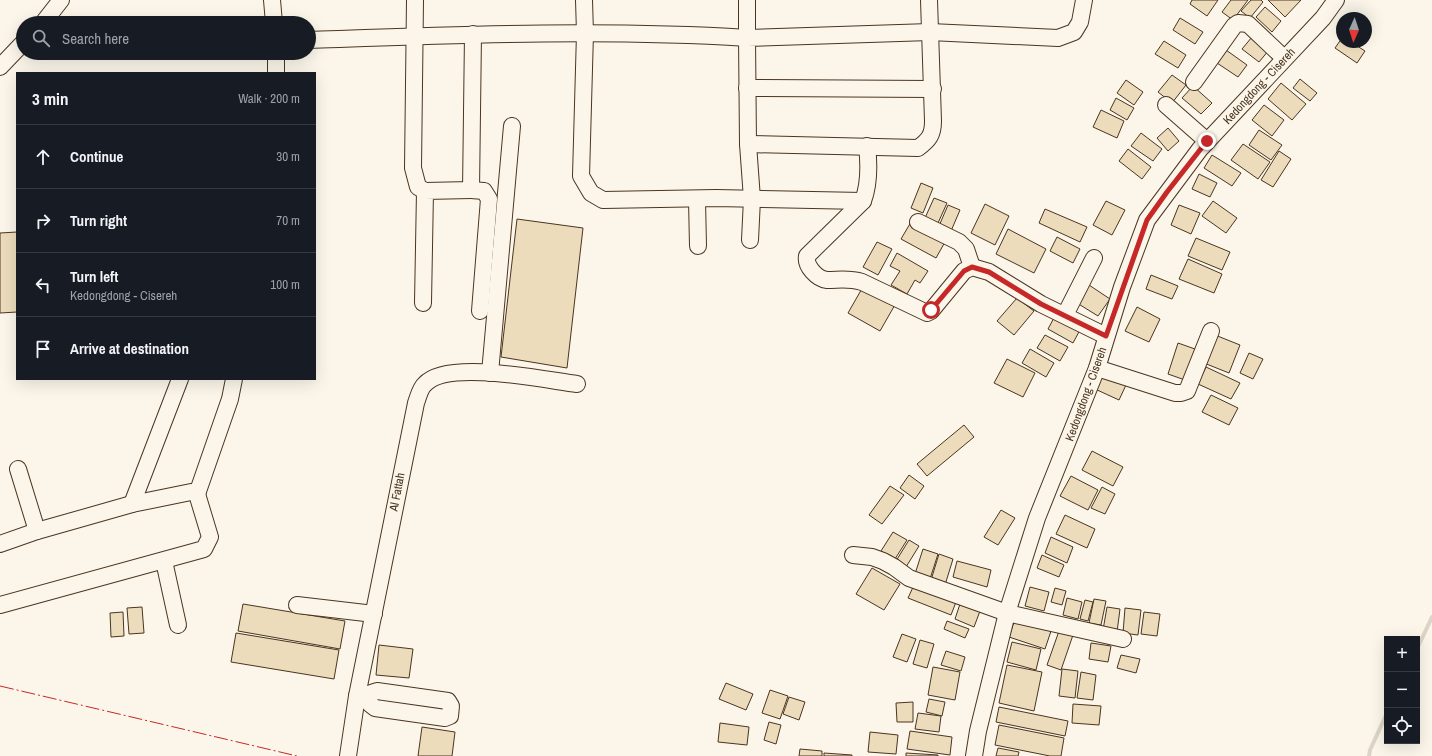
<!DOCTYPE html>
<html lang="en">
<head>
<meta charset="utf-8">
<style>
	body { margin:0; font-family:"Archivo Narrow",sans-serif; background:#242831; color:#f1f3f6 }
	.controls { position:absolute; right:12px; bottom:12px; display:grid; overflow:hidden; border-radius:0px; box-shadow:0 4px 16px #0002 }
	.controls button { width:36px; height:36px; display:grid; place-items:center; padding:0; border:0; border-bottom:1px solid #363941; background:#171b24; color:#f1f3f6; font:20px sans-serif }
	.compass { position:absolute; left:1336px; top:12px; width:36px; height:36px; border-radius:50%; background:#171b24; box-shadow:0 4px 16px #0002; rotate:183deg }
	.stop { position:absolute; width:12px; height:12px; margin:-9px; border:3px solid #c62828; border-radius:50%; background:#fff }
	.stop.end { background:#c62828; border-color:#fff; box-shadow:0 1px 4px #0008 }
	.list { margin:0; padding:0; list-style:none }
	h2 { display:flex; justify-content:space-between; align-items:center; height:52px; margin:0; padding:0 16px; font-size:17px }
	h2 small { font-size:13px; font-weight:400; color:#9ea1a6 }
	.list li { display:grid; grid-template-columns:26px 1fr auto; gap:12px; align-items:center; box-sizing:border-box; height:64px; padding:0 16px; border-top:1px solid #363941 }
	.list b { display:block; font-size:15px; white-space:nowrap }
	.list p { margin:0; font-size:13px; white-space:nowrap; color:#9ea1a6 }
	.list em { font-size:13px; font-style:normal; color:#9ea1a6 }
	.icon { flex:none; width:22px; height:22px; fill:none; stroke:currentColor; stroke-width:2; stroke-linecap:round; stroke-linejoin:round }
	.map { position:relative; flex:none; width:1432px; height:756px; overflow:hidden }
	.search { position:absolute; background:#171b24; box-shadow:0 4px 16px #0002; left:16px; top:16px; width:300px; height:44px; display:flex; align-items:center; gap:10px; box-sizing:border-box; padding:0 14px; border-radius:22px; color:#9ea1a6; font-size:15px }
	.panel { position:absolute; background:#171b24; box-shadow:0 4px 16px #0002; left:16px; top:72px; width:300px; height:308px; border-radius:0px }
	.map>svg:first-child { display:block }
	.lines { fill:none; stroke-linecap:round; stroke-linejoin:round }
	.stream { stroke:#dcd4c6; stroke-width:4 }
	.building { fill:#ecdcbc; stroke:#4a3520 }
	.minor-casing { stroke:#4a3520; stroke-width:18 }
	.minor { stroke:#fbf6e9; stroke-width:16 }
	.power { stroke:#c62828; stroke-width:1; stroke-dasharray:14 3 2 3; stroke-linecap:butt }
	.route { stroke:#c62828; stroke-width:5 }
	.labels { text-anchor:middle; dominant-baseline:central; stroke-width:3; stroke-linejoin:round; paint-order:stroke }
	.street-label { font-size:12px; fill:#4a3520; stroke:#fbf6e9 }
</style>
</head>
<body>
<div class="map">
<svg width="1432" height="756" viewBox="0 0 1432 756">
	<rect width="100%" height="100%" fill="#fbf6e9"/>
	<g class="lines">
		<g class="stream">
			<path d="M1417,649l15,-32"/>
			<path d="M1369,756l1,-6 17,-37"/>
		</g>
	</g>
	<g class="building">
		<path d="M1192,0h26l-11,16 -17,-12z"/>
		<path d="M1231,0h17l-15,20 -11,-8z"/>
		<path d="M1251,0h10l2,2 -13,16 -9,-7z"/>
		<path d="M1268,0h33l-16,17z"/>
		<path d="M1265,7l16,14 -9,11 -16,-15z"/>
		<path d="M1180,18l23,14 -8,12 -22,-14z"/>
		<path d="M1252,37l17,13 -10,12 -17,-13z"/>
		<path d="M1342,38v4h9l14,9 -8,12 -22,-15z"/>
		<path d="M1164,41l22,14 -8,13 -23,-14z"/>
		<path d="M1226,50l21,15 -9,12 -21,-14z"/>
		<path d="M1172,75l14,10 -14,18 -14,-11z"/>
		<path d="M1300,79l17,14 -7,8 -17,-13z"/>
		<path d="M1126,80l17,12 -9,13 -17,-12z"/>
		<path d="M1281,83l25,21 -14,16 -24,-21z"/>
		<path d="M1193,86l19,17 -11,11 -19,-16z"/>
		<path d="M1116,98l18,10 -7,12 -17,-10z"/>
		<path d="M1264,105l20,15 -12,16 -20,-16z"/>
		<path d="M1101,110l23,11 -7,17 -24,-11z"/>
		<path d="M1168,128l11,13 -11,10 -11,-13z"/>
		<path d="M1259,130l23,15 -11,15 -22,-15z"/>
		<path d="M1141,133l21,16 -9,12 -22,-15z"/>
		<path d="M1243,144l27,18 -12,17 -27,-19z"/>
		<path d="M1128,149l23,18 -9,12 -23,-18z"/>
		<path d="M1279,151l12,8 -18,28 -12,-7z"/>
		<path d="M1212,155l29,18 -9,13 -28,-18z"/>
		<path d="M1199,174l18,9 -7,14 -18,-8z"/>
		<path d="M921,183l12,5 -10,25 -12,-5z"/>
		<path d="M934,198l13,5 -9,20 -13,-5z"/>
		<path d="M1106,201l19,9 -13,25 -19,-10z"/>
		<path d="M1213,201l24,17 -11,15 -24,-17z"/>
		<path d="M985,204l24,12 -14,29 -24,-12z"/>
		<path d="M948,205l12,5 -9,21 -12,-5z"/>
		<path d="M1179,205l21,8 -9,21 -20,-9z"/>
		<path d="M1045,209l42,18 -7,15 -41,-19z"/>
		<path d="M517,219l66,9 -16,140 -66,-11z"/>
		<path d="M911,222l34,20 -9,16 -35,-19z"/>
		<path d="M1008,229l38,20 -12,24 -38,-19z"/>
		<path d="M17,232v80l-17,1v-80z"/>
		<path d="M1057,237l23,12 -7,14 -23,-12z"/>
		<path d="M1196,238l34,14 -8,18 -34,-14z"/>
		<path d="M877,242l15,7 -14,26 -15,-8z"/>
		<path d="M897,253l31,18 -8,12 -5,-3 -8,14 -16,-9 9,-14 -10,-5z"/>
		<path d="M1188,259l34,15 -8,19 -35,-14z"/>
		<path d="M1151,275l27,11 -6,13 -26,-10z"/>
		<path d="M864,285l32,18 -16,28 -32,-18z"/>
		<path d="M1089,285l21,14 -12,17 -21,-13z"/>
		<path d="M1017,298l17,13 -20,24 -17,-14z"/>
		<path d="M1137,307l23,12 -11,23 -24,-11z"/>
		<path d="M1056,314l25,14 -8,15 -25,-14z"/>
		<path d="M1045,335l23,12 -8,14 -23,-13z"/>
		<path d="M1215,335l25,10 -11,28 -25,-10z"/>
		<path d="M1178,343l17,6 -10,31 -17,-6z"/>
		<path d="M1030,349l24,14 -8,14 -24,-14z"/>
		<path d="M1249,353l14,6 -10,20 -13,-6z"/>
		<path d="M1007,359l28,14 -12,24 -29,-14z"/>
		<path d="M1206,367l34,16 -9,16 -33,-15z"/>
		<path d="M1102,374l24,11 -7,15 -24,-11z"/>
		<path d="M1211,395l27,13 -9,17 -27,-13z"/>
		<path d="M964,425l10,12 -47,39 -10,-12z"/>
		<path d="M1092,451l31,16 -10,19 -31,-16z"/>
		<path d="M909,475l15,11 -9,13 -15,-11z"/>
		<path d="M1071,476l27,14 -10,20 -28,-14z"/>
		<path d="M890,486l14,9 -22,29 -13,-9z"/>
		<path d="M1102,487l13,7 -10,20 -14,-6z"/>
		<path d="M1001,510l14,8 -17,27 -14,-8z"/>
		<path d="M1065,515l30,14 -8,19 -31,-14z"/>
		<path d="M893,532l14,8 -12,19 -14,-8z"/>
		<path d="M1051,537l22,10 -6,16 -22,-10z"/>
		<path d="M909,540l10,6 -13,21 -10,-6z"/>
		<path d="M923,549l15,5 -8,25 -15,-5z"/>
		<path d="M939,554l14,5 -8,26 -14,-5z"/>
		<path d="M1042,555l22,10 -5,12 -22,-9z"/>
		<path d="M957,561l34,9 -4,17 -34,-10z"/>
		<path d="M872,568l28,16 -16,26 -28,-16z"/>
		<path d="M914,585l42,17 -5,13 -43,-17z"/>
		<path d="M1030,587l19,5 -5,19 -19,-5z"/>
		<path d="M1055,588l11,3 -4,14 -11,-3z"/>
		<path d="M1067,598l15,4 -4,17 -15,-4z"/>
		<path d="M1094,599l12,2 -5,24 -12,-2z"/>
		<path d="M1085,600l8,2 -5,19 -8,-2z"/>
		<path d="M243,604l102,17 -5,28 -102,-18z"/>
		<path d="M960,604l20,7 -6,16 -19,-8z"/>
		<path d="M142,607l2,26 -15,1 -2,-26z"/>
		<path d="M1107,607l13,2 -3,23 -14,-2z"/>
		<path d="M1125,608l16,2 -3,25 -15,-2z"/>
		<path d="M123,612l1,24 -13,1 -1,-24z"/>
		<path d="M1144,612l16,2 -3,22 -16,-2z"/>
		<path d="M1015,619l36,12 -6,18 -36,-12z"/>
		<path d="M947,621l22,8 -4,9 -21,-9z"/>
		<path d="M1059,631l14,4 -12,35 -14,-5z"/>
		<path d="M236,633l103,17 -5,29 -103,-17z"/>
		<path d="M902,634l14,5 -9,23 -14,-5z"/>
		<path d="M920,640l14,4 -7,24 -14,-4z"/>
		<path d="M1012,642l29,7 -5,21 -29,-8z"/>
		<path d="M1091,643l20,3 -3,16 -19,-3z"/>
		<path d="M379,645l34,4 -4,29 -33,-3z"/>
		<path d="M946,651l19,6 -4,14 -20,-6z"/>
		<path d="M1121,655l19,4 -4,14 -19,-5z"/>
		<path d="M1007,665l35,7 -8,39 -35,-8z"/>
		<path d="M933,667l27,5 -5,28 -27,-5z"/>
		<path d="M1062,669l16,2 -3,27 -16,-2z"/>
		<path d="M1081,672l15,3 -3,25 -16,-2z"/>
		<path d="M726,683l27,11 -7,16 -27,-11z"/>
		<path d="M770,690l18,6 -8,23 -18,-6z"/>
		<path d="M789,697l16,5 -6,18 -16,-6z"/>
		<path d="M929,699l16,3 -3,14 -16,-4z"/>
		<path d="M913,702v20h-16l-1,-19z"/>
		<path d="M1073,704l28,2 -2,19 -27,-2z"/>
		<path d="M999,707l69,14 -3,15 -69,-14z"/>
		<path d="M918,713l23,3 -2,16 -24,-3z"/>
		<path d="M769,722l12,3 -5,19 -12,-4z"/>
		<path d="M720,723l29,4 -2,18 -29,-3z"/>
		<path d="M999,725l65,13 -3,18h-11l-55,-11z"/>
		<path d="M422,727l33,5 -3,24h-34z"/>
		<path d="M910,731l42,6 -2,18 -43,-6z"/>
		<path d="M870,732l28,3 -2,19 -28,-2z"/>
		<path d="M998,748l21,4 -1,4h-22z"/>
		<path d="M800,749l22,2v5h-23z"/>
		<path d="M824,753l28,2v1h-28z"/>
		<path d="M906,753l32,2v1h-32z"/>
	</g>
	<g class="lines">
		<defs>
			<g id="minor">
				<path d="M272,0l2,23"/>
				<path d="M415,0l-2,168 5,19 7,4"/>
				<path d="M584,0l1,33 -4,143 10,17 12,7 113,-2 147,3"/>
				<path d="M43,23l18,-23"/>
				<path d="M309,40c147,-5 291,-11 438,-2v-38"/>
				<path d="M276,53v20"/>
				<path d="M0,67l23,-24"/>
				<path d="M1194,82l40,-56 4,-3 10,1 36,34"/>
				<path d="M747,88l186,1"/>
				<path d="M1166,105l41,36"/>
				<path d="M748,144l170,4c11,-8 15,-13 15,-27l-4,-121"/>
				<path d="M867,146c2,17 2,39 -4,55l-56,55c-2,10 10,23 20,24 13,0 22,-2 35,2l65,31 4,-2 33,-40 8,-4 17,5 52,32 65,32"/>
				<path d="M471,190l13,1 5,8 -9,112"/>
				<path d="M697,200l1,46"/>
				<path d="M918,222l41,20 7,7 6,18"/>
				<path d="M750,240l2,-41 -4,-55 -1,-106 183,-6 128,6 16,-6 6,-10 4,-22"/>
				<path d="M423,303l2,-112 46,-1 2,-156"/>
				<path d="M1065,315l29,-57"/>
				<path d="M1097,368l78,25h6l6,-2 24,-60"/>
				<path d="M490,373l22,-247"/>
				<path d="M18,469l19,62"/>
				<path d="M197,494l33,-95 4,-20"/>
				<path d="M132,504l48,-125"/>
				<path d="M0,544l37,-13 95,-27 59,-12 6,2 13,43 -6,12 -204,56"/>
				<path d="M853,555l19,2 11,4 11,6 15,11 98,35 116,26"/>
				<path d="M164,561l14,64"/>
				<path d="M297,605l77,9"/>
				<path d="M357,696l10,1 3,7 5,4 70,10 5,-2 1,-10 -3,-5 -71,-10 -6,2 -4,4"/>
				<path d="M348,756l9,-60 59,-293c2,-5 4,-15 9,-19 22,-25 120,-4 152,0"/>
				<path d="M974,756l4,-25 29,-118 30,-95 60,-150 25,-81 25,-67 53,-71 123,-131 13,-18"/>
			</g>
		</defs>
		<use href="#minor" class="minor-casing"/>
		<use href="#minor" class="minor"/>
		<path class="power" d="M0,686l297,70"/>
	</g>
	<g class="lines">
		<path class="route" d="M931,310l33,-39 8,-4 17,5 52,32 65,32 41,-116 20,-28 40,-51"/>
	</g>
	<g class="labels">
		<g class="street-label">
			<text transform="translate(1259 86) rotate(-47)">Kedongdong - Cisereh</text>
			<text transform="translate(1086 394) rotate(-70)">Kedongdong - Cisereh</text>
			<text transform="translate(397 492) rotate(-79)">Al Fattah</text>
		</g>
	</g>
</svg>
<div class="controls">
<button>+</button>
<button>−</button>
<button><svg class="icon" aria-label="locate" viewBox="0 0 24 24"><circle cx="12" cy="12" r="6"/><path d="M12 2v4M12 18v4M2 12h4M18 12h4"/></svg></button>
</div>
<svg class="compass" viewBox="-18 -18 36 36"><path d="M0-13l5 13h-10z" fill="#e53935"/><path d="M0 13l5-13h-10z" fill="#9ea1a6"/></svg>
<div class="stop" style="left:931px;top:310px"></div>
<div class="stop end" style="left:1207px;top:141px"></div>
<div class="search"><svg class="icon" aria-label="search" viewBox="0 0 24 24"><circle cx="10" cy="10" r="6"/><path d="M15 15l6 6"/></svg>Search here</div>
<section class="panel">
<h2>3 min<small>Walk · 200 m</small></h2>
<ul class="list">
<li><svg class="icon" aria-label="ahead" viewBox="0 0 24 24"><path d="M12 20V5M6 11l6-6 6 6"/></svg><div><b>Continue</b></div><em>30 m</em></li>
<li><svg class="icon" aria-label="right" viewBox="0 0 24 24"><path d="M7 20v-9h11M14 6l5 5-5 5"/></svg><div><b>Turn right</b></div><em>70 m</em></li>
<li><svg class="icon" aria-label="left" viewBox="0 0 24 24"><path d="M17 20v-9H6M10 6l-5 5 5 5"/></svg><div><b>Turn left</b><p>Kedongdong - Cisereh</p></div><em>100 m</em></li>
<li><svg class="icon" aria-label="arrive" viewBox="0 0 24 24"><path d="M6 21V4h12l-3 4 3 4H6"/></svg><div><b>Arrive at destination</b></div></li>
</ul>
</section>
</div>
</body>
</html>
